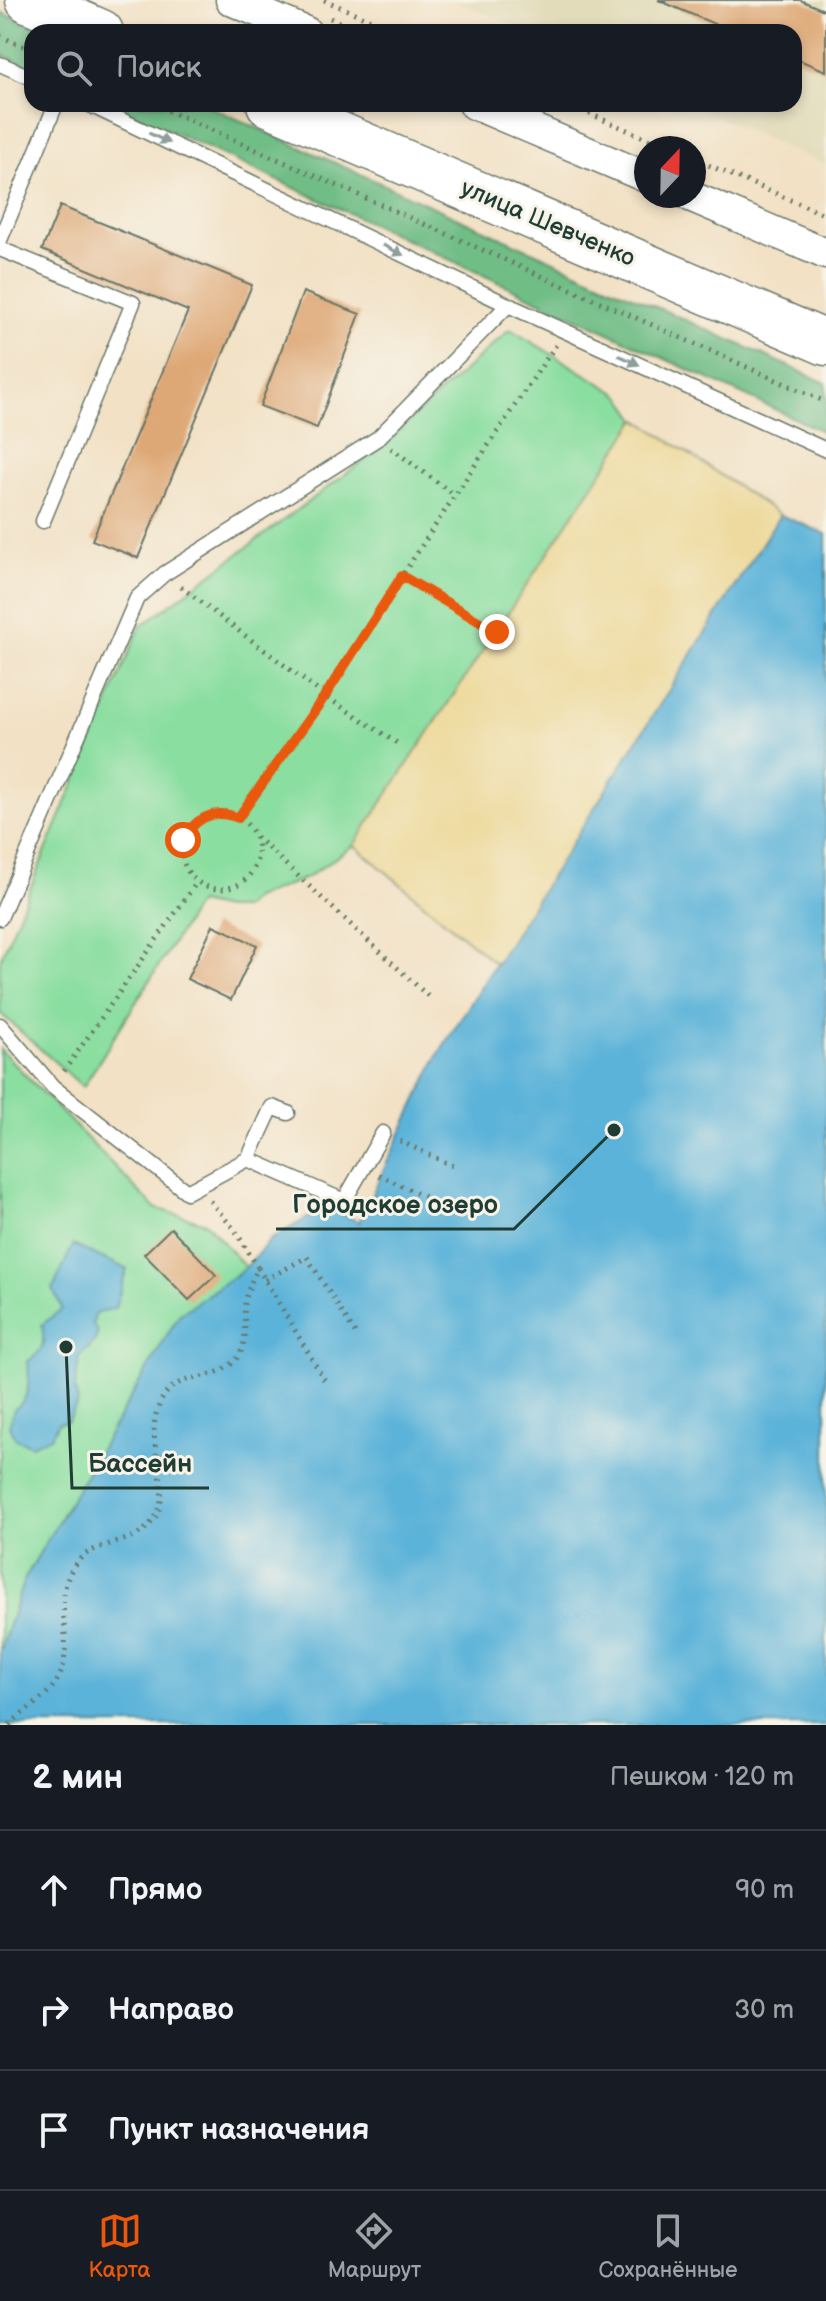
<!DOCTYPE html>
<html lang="ru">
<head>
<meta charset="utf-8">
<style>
	body { margin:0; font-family:"Balsamiq Sans",sans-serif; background:#20242c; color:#f1f3f6 }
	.compass { position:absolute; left:634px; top:136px; width:72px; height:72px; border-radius:50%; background:#171b24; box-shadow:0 4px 12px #0003; rotate:22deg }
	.stop { position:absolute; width:24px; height:24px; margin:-18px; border:6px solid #ea580c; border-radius:50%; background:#fff }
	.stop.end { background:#ea580c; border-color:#fff; box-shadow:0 2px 8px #0008 }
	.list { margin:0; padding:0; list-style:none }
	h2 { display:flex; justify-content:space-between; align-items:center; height:104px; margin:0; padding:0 32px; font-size:34px }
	h2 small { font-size:26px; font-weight:400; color:#9ea1a6 }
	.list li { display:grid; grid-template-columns:52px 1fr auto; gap:24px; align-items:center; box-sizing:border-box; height:120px; padding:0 32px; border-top:2px solid #363941 }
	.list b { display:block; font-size:30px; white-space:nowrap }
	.list em { font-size:26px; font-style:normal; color:#9ea1a6 }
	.icon { flex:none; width:44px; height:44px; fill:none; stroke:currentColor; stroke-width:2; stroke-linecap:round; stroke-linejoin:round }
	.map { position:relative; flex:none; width:826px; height:1725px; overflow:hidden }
	.search { position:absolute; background:#171b24; box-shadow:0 4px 12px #0003; left:24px; right:24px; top:24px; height:88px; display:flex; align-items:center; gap:20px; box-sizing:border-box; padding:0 28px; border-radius:24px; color:#9ea1a6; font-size:30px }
	.sheet { height:464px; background:#171b24 }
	nav { display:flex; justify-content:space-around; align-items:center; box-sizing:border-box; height:112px; border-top:2px solid #363941; background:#171b24; font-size:22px; color:#9ea1a6 }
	nav a { display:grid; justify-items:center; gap:4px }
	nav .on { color:#ea580c }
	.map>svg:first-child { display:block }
	.built { fill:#e2dcba }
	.green { fill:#8adea0; stroke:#548e6a; stroke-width:2 }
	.forest { fill:#6fbd86; stroke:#477d5d; stroke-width:2 }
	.sand { fill:#eeda9e; stroke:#868c69; stroke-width:2 }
	.water { fill:#5cb3d9; stroke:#3e7886; stroke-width:2 }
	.building { fill:#dea876 }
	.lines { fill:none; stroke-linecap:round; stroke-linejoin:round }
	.service-casing { stroke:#697667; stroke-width:17 }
	.minor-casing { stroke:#697667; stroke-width:33 }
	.primary-casing { stroke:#697667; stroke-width:47 }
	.path { stroke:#697667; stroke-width:5; stroke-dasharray:2 6; stroke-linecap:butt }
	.service { stroke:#fff; stroke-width:14 }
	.minor { stroke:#fff; stroke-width:30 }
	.primary { stroke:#fff; stroke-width:44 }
	.oneway { fill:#8f9e9a }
	.route { stroke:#ea580c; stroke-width:10 }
	.labels { text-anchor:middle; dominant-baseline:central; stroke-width:6; stroke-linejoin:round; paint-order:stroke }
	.street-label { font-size:24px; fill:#1f3d34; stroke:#f7f3e8 }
	.leader { fill:none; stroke:#1f3d34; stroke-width:3 }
	.callout-dot { fill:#1f3d34; stroke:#f7f3e8; stroke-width:3 }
	.callout-label { font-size:26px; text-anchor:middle; font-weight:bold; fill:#1f3d34; stroke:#f7f3e8; stroke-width:6; stroke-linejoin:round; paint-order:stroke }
</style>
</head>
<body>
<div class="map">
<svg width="826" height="1725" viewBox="0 0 826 1725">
	<rect width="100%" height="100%" fill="#f7f3e8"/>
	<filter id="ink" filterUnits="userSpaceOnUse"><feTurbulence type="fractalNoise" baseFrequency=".0125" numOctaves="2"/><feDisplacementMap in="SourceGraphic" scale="16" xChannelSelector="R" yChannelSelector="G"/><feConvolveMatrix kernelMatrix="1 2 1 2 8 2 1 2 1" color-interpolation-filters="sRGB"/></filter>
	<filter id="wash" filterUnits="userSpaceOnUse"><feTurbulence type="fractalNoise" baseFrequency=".006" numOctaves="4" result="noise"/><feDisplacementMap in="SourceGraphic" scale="32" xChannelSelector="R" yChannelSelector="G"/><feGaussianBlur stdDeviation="1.8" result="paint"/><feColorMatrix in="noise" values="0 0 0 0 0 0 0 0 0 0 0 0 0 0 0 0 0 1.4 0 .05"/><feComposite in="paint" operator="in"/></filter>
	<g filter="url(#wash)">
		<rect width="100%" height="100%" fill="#f2e1c5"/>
		<path class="built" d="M455,0h371v165l-137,-61h105v-72h-267z"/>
		<g class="green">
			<path d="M510,329l110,66 17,24 -283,426 -48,33 -52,20 -11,11h-18l-27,-6 -115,184 -83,-74v-53l140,-333 234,-174z"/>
			<path d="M0,1049l155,159 51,15 40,45 -67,47 -155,265 -24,72z"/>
		</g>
		<g class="forest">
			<path d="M0,12l48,20h-16v36l-32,-14z"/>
			<path d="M112,104h92l622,279v50z"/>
		</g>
		<path class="sand" d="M637,419l143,96 -284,449 -142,-119z"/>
		<g class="water">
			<path d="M780,515l46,19v1191h-826v-73l24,-72 155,-265 66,-47 26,-29 56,-32 32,15 80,-169z"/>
			<path d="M73,1245l54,24 -12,39 -20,6 -2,10 5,9 -5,11 -14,13 -4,32 3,13 -10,19 -10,2 -7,14 -20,8 -15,-6 -7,-13 5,-17c17,-9 15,-30 14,-48 16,-10 17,-18 14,-36l20,-16 -9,-20z"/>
		</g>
		<g id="blocks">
			<g class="building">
				<path d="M658,0h142l26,11v60l-32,-13v-26h-61z"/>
				<path d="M60,206l192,79 -114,273 -46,-18 96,-229 -146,-61z"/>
				<path d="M303,292l57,22 -43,114 -57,-22z"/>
				<path d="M213,925l44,20 -26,55 -44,-21z"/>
				<path d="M171,1228l45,47 -27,25 -45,-46z"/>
			</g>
		</g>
	</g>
	<g filter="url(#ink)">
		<use href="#blocks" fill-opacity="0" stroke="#697667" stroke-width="2"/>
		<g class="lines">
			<defs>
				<g id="service">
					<path d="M0,64l32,14"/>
					<path d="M88,104l420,201 318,145"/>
					<path d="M0,240l56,-136"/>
					<path d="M0,249l133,54 -90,218"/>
					<path d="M0,918l137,-320 27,-24 214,-136 130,-133"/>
					<path d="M0,1025l53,62 134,105 61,-33 24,-52 16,6"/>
					<path d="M248,1159l96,42 39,-68"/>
				</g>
				<g id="minor">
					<path d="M231,0l75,32"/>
					<path d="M474,104l172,73"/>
					<path d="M690,196l136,58"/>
				</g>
				<g id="primary">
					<path d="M28,0l73,32"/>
					<path d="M269,104l557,239"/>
				</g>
			</defs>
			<use href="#service" class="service-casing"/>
			<use href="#minor" class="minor-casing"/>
			<use href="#primary" class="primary-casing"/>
			<g class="path">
				<path d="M324,0l75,32"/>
				<path d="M330,18l32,14"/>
				<path d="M0,36l32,14"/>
				<path d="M153,104l673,298"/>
				<path d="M567,104l102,44"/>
				<path d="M694,159l132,56"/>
				<path d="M391,448l62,46"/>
				<path d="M402,576l95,56"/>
				<path d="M181,587l144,109 75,49"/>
				<circle cx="220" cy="851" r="38"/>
				<path d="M238,818c110,-155 210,-316 318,-473"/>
				<path d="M256,837l173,160"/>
				<path d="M64,1071l133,-189"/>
				<path d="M400,1141l57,27"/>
				<path d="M379,1175l46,22"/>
				<path d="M258,1268l67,113"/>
				<path d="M265,1280l42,-23 51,81"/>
				<path d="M10,1725c14,-16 37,-26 48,-46 19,-36 -8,-77 16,-113 19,-28 57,-18 77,-43 26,-30 -6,-75 6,-112 14,-43 46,-26 73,-46 22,-17 12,-40 15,-62 2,-13 7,-23 13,-35l-23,-38 -27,-31"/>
			</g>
			<use href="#service" class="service"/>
			<use href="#minor" class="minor"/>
			<use href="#primary" class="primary"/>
		</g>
		<defs><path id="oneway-solid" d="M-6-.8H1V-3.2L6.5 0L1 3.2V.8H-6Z" transform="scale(2)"/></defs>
		<g class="oneway">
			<use href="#oneway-solid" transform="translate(159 138) rotate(26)"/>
			<use href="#oneway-solid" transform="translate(393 250) rotate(26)"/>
			<use href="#oneway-solid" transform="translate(629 360) rotate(25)"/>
		</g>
	</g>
	<g class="lines" filter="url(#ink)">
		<path class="route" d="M183,840c12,-22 31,-32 55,-22l87,-122 77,-120 95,56"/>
	</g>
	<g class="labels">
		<g class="street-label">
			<text transform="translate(548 223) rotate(23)">улица Шевченко</text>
		</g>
	</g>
	<path class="leader" d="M614 1130L514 1229H276M66 1347L72 1488H209"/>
	<g class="callout-dot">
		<circle cx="614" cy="1130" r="8"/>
		<circle cx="66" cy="1347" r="8"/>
	</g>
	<g class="callout-label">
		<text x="395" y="1213">Городское озеро</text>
		<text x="140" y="1472">Бассейн</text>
	</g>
</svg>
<svg class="compass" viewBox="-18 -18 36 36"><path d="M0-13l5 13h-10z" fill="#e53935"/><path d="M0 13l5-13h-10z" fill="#9ea1a6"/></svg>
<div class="stop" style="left:183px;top:840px"></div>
<div class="stop end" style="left:497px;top:632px"></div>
<div class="search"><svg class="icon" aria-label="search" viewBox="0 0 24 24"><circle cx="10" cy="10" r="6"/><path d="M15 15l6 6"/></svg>Поиск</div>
</div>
<section class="sheet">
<h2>2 мин<small>Пешком · 120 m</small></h2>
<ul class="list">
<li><svg class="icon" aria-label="ahead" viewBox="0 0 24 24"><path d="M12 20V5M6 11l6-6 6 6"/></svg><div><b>Прямо</b></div><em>90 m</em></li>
<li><svg class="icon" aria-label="right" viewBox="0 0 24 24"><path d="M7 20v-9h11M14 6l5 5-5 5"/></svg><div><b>Направо</b></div><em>30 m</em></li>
<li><svg class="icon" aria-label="arrive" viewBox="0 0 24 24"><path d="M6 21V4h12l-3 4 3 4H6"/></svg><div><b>Пункт назначения</b></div></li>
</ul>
</section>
<nav>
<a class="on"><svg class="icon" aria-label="map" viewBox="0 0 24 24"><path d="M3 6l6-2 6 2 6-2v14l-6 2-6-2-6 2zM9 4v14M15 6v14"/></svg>Карта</a>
<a><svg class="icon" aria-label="directions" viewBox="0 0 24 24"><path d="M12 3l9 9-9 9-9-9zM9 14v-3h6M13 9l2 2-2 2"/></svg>Маршрут</a>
<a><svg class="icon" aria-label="saved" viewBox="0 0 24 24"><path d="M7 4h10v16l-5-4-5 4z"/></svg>Сохранённые</a>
</nav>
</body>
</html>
